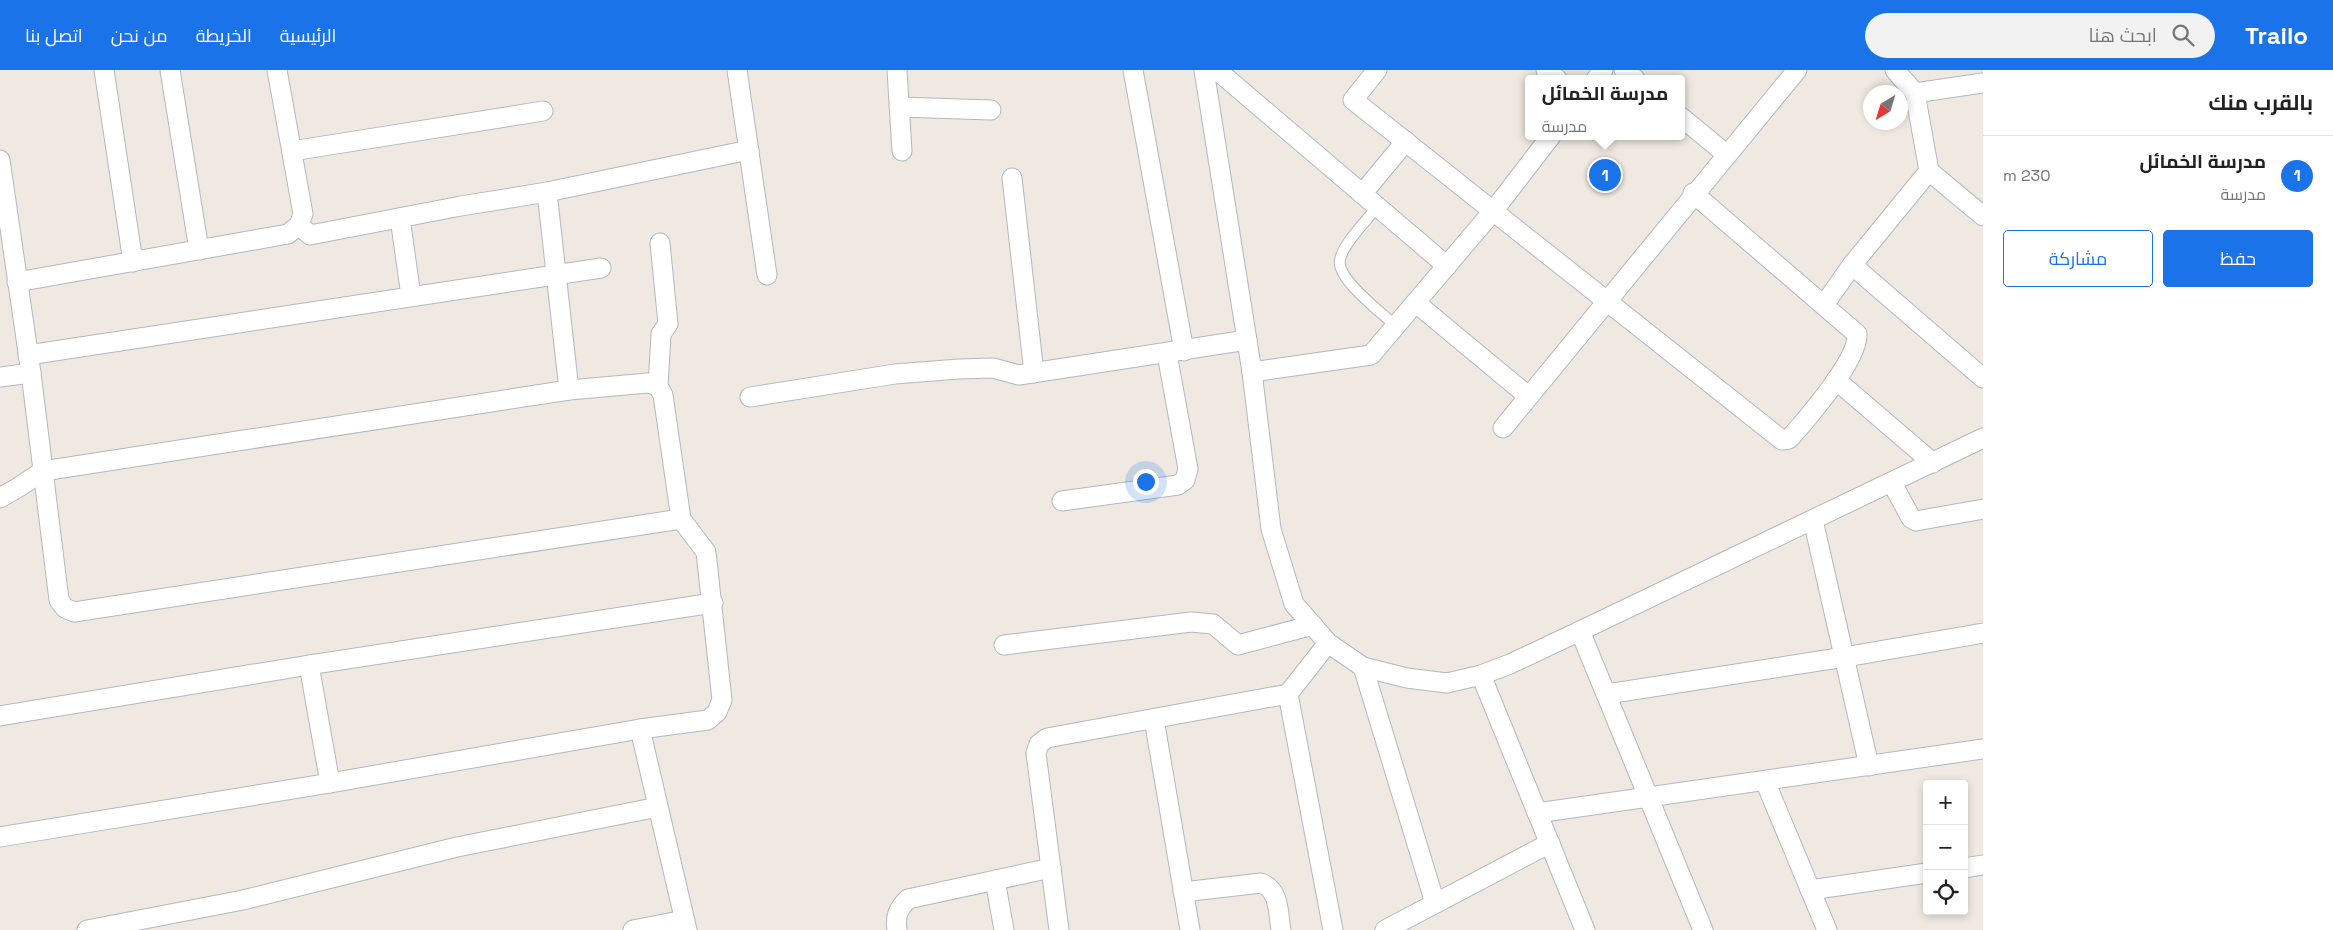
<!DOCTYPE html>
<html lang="ar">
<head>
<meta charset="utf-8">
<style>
	body { margin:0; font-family:"Space Grotesk",Cairo,sans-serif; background:#f2f2f2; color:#222; direction:rtl }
	.controls { position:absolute; right:15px; bottom:15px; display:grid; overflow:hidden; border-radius:5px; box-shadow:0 2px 8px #0003 }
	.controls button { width:45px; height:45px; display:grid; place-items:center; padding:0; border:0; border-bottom:1px solid #e0e0e0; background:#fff; color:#222; font:25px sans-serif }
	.compass { position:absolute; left:1863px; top:15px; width:45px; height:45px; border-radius:50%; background:#fff; box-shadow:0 2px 8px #0003; rotate:218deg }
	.you { position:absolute; left:1145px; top:411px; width:18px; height:18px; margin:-12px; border:4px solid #fff; border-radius:50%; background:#1a73e8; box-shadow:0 0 0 8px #1a73e833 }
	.badge { display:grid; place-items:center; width:32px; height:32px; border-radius:50%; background:#1a73e8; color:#fff; font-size:16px; font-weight:700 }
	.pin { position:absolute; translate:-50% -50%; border:2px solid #fff; box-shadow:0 1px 5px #0006 }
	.popup { position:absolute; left:1525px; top:5px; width:160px; height:65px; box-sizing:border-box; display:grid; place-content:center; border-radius:5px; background:#fff; filter:drop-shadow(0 1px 4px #0005); font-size:16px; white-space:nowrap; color:#767676 }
	.popup b { font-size:19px; color:#222 }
	.popup::after { content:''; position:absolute; left:50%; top:100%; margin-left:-10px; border:10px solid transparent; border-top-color:#fff }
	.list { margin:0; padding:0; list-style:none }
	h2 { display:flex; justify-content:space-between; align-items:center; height:65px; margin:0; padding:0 20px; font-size:21px }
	h2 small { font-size:16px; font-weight:400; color:#767676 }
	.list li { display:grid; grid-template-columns:32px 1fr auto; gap:15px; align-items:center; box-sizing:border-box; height:80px; padding:0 20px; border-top:1px solid #e0e0e0 }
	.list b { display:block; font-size:19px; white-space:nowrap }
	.list p { margin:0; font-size:16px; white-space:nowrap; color:#767676 }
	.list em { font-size:16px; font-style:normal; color:#767676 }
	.actions { display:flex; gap:10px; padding:15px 20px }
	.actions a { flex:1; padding:11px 0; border:1px solid #1a73e8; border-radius:5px; text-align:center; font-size:18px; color:#1a73e8 }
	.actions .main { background:#1a73e8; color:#fff }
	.icon { flex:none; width:28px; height:28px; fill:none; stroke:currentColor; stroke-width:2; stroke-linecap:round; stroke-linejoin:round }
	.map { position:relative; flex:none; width:1983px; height:860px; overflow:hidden; direction:ltr }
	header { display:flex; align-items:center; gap:30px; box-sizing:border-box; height:70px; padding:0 25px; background:#1a73e8; color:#fff }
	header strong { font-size:24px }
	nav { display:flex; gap:28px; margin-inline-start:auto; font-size:18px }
	.search { width:350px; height:45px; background:#f2f2f2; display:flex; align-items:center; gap:12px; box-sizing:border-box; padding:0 18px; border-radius:28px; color:#767676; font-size:19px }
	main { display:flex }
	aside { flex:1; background:#fff }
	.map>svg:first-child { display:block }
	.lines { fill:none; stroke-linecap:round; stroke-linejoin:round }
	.service-casing { stroke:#b4b7c1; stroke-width:12 }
	.minor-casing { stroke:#b4b7c1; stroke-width:21 }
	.service { stroke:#fff; stroke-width:10 }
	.minor { stroke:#fff; stroke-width:19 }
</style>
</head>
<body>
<header>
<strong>Trailo</strong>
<div class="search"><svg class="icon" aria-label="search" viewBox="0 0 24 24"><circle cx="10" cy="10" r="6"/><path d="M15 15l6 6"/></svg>ابحث هنا</div>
<nav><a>الرئيسية</a><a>الخريطة</a><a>من نحن</a><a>اتصل بنا</a></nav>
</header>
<main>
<aside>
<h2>بالقرب منك<small></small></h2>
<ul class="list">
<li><span class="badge">1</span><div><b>مدرسة الخمائل</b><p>مدرسة</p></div><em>230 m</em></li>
</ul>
<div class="actions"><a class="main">حفظ</a><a>مشاركة</a></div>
</aside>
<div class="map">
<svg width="1983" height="860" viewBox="0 0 1983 860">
	<rect width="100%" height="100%" fill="#efe9e1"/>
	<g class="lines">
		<defs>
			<path id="service" d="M1377,137c-10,13 -35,38 -37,53 -4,19 43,54 56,66"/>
			<g id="minor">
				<path d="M104,0l29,192"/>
				<path d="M170,0l29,180"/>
				<path d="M737,0l30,205"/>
				<path d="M897,0l5,81"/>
				<path d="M1133,0l51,281"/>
				<path d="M1204,0l48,302 19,157 23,75 34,39 35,24 44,11 40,5 34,-8 29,-11 70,-33 403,-193"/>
				<path d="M1214,0l4,1 229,195"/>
				<path d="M1377,0l-24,30 429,340 7,-1c18,-20 70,-80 68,-105l-164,-141"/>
				<path d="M1546,0l11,9"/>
				<path d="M1624,0l11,9"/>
				<path d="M1895,0l20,23 14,78 54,45"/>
				<path d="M1596,9l7,-9"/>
				<path d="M1915,23l68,-10"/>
				<path d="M899,37l92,3"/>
				<path d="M1681,47l45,37"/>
				<path d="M292,81l251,-40"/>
				<path d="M0,90l31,213 28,227 6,8 9,4 607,-93"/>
				<path d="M1012,108l22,195"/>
				<path d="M547,122l22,198"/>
				<path d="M1362,124l44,-53"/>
				<path d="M400,148l11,78"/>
				<path d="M299,155l11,10 151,-29 86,-14 202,-42"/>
				<path d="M1852,195l131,113"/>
				<path d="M17,212l271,-48 11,-9 4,-11 -26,-144"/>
				<path d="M1416,233l112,93"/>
				<path d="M1824,235l28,-40 77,-94"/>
				<path d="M28,285l573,-87"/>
				<path d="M1252,302l119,-17 123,-145 57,-74"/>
				<path d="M0,307l31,-4"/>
				<path d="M1836,310l97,83"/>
				<path d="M658,316l3,-52 7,-10 -8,-81"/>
				<path d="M750,327l145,-23 64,-5 34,-1 26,7 228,-35"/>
				<path d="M1503,358l294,-358"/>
				<path d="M1892,413l19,35 5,3 67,-12"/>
				<path d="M0,428l19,-11 24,-16 526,-81 79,-7 10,3 5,9 18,124 25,33 16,148 -5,12 -9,8 -68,9 -310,54 -330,54"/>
				<path d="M1062,431l116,-16 7,-5 3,-11 -21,-115"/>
				<path d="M1813,450l56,246"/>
				<path d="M1580,561l123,299"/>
				<path d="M1328,573l-40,51 45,236"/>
				<path d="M1004,575l187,-23 22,2 25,21 75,-20"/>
				<path d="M309,595l21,118"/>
				<path d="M1363,597l72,236"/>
				<path d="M1481,605l104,255"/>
				<path d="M1607,624l238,-37 138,-24"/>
				<path d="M0,646l309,-51 404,-62"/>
				<path d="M1154,649l36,211"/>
				<path d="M640,659l47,201"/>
				<path d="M1765,711l62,149"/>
				<path d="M1537,743l446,-64"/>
				<path d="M1964,798l19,-3"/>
				<path d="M995,810l9,50"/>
				<path d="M1810,820l117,-17"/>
				<path d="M1183,822l78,-9c19,7 17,30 20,47"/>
				<path d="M87,860l156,-30 214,-53 201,-40"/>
				<path d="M633,860l51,-10"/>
				<path d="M897,860c-2,-14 1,-21 11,-31l143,-31"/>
				<path d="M1059,860l-23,-177 3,-9 8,-6 241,-44"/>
				<path d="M1385,860l165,-87"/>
			</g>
		</defs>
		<use href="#service" class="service-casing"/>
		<use href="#minor" class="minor-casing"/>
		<use href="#service" class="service"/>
		<use href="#minor" class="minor"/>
	</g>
</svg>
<div class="controls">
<button>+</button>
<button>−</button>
<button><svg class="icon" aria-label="locate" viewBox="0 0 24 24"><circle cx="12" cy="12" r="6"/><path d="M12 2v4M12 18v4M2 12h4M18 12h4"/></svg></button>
</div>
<svg class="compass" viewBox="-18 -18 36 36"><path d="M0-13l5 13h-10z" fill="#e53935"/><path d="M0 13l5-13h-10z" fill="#767676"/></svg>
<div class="you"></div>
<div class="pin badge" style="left:1605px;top:105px">1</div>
<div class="popup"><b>مدرسة الخمائل</b>مدرسة</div>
</div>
</main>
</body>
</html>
